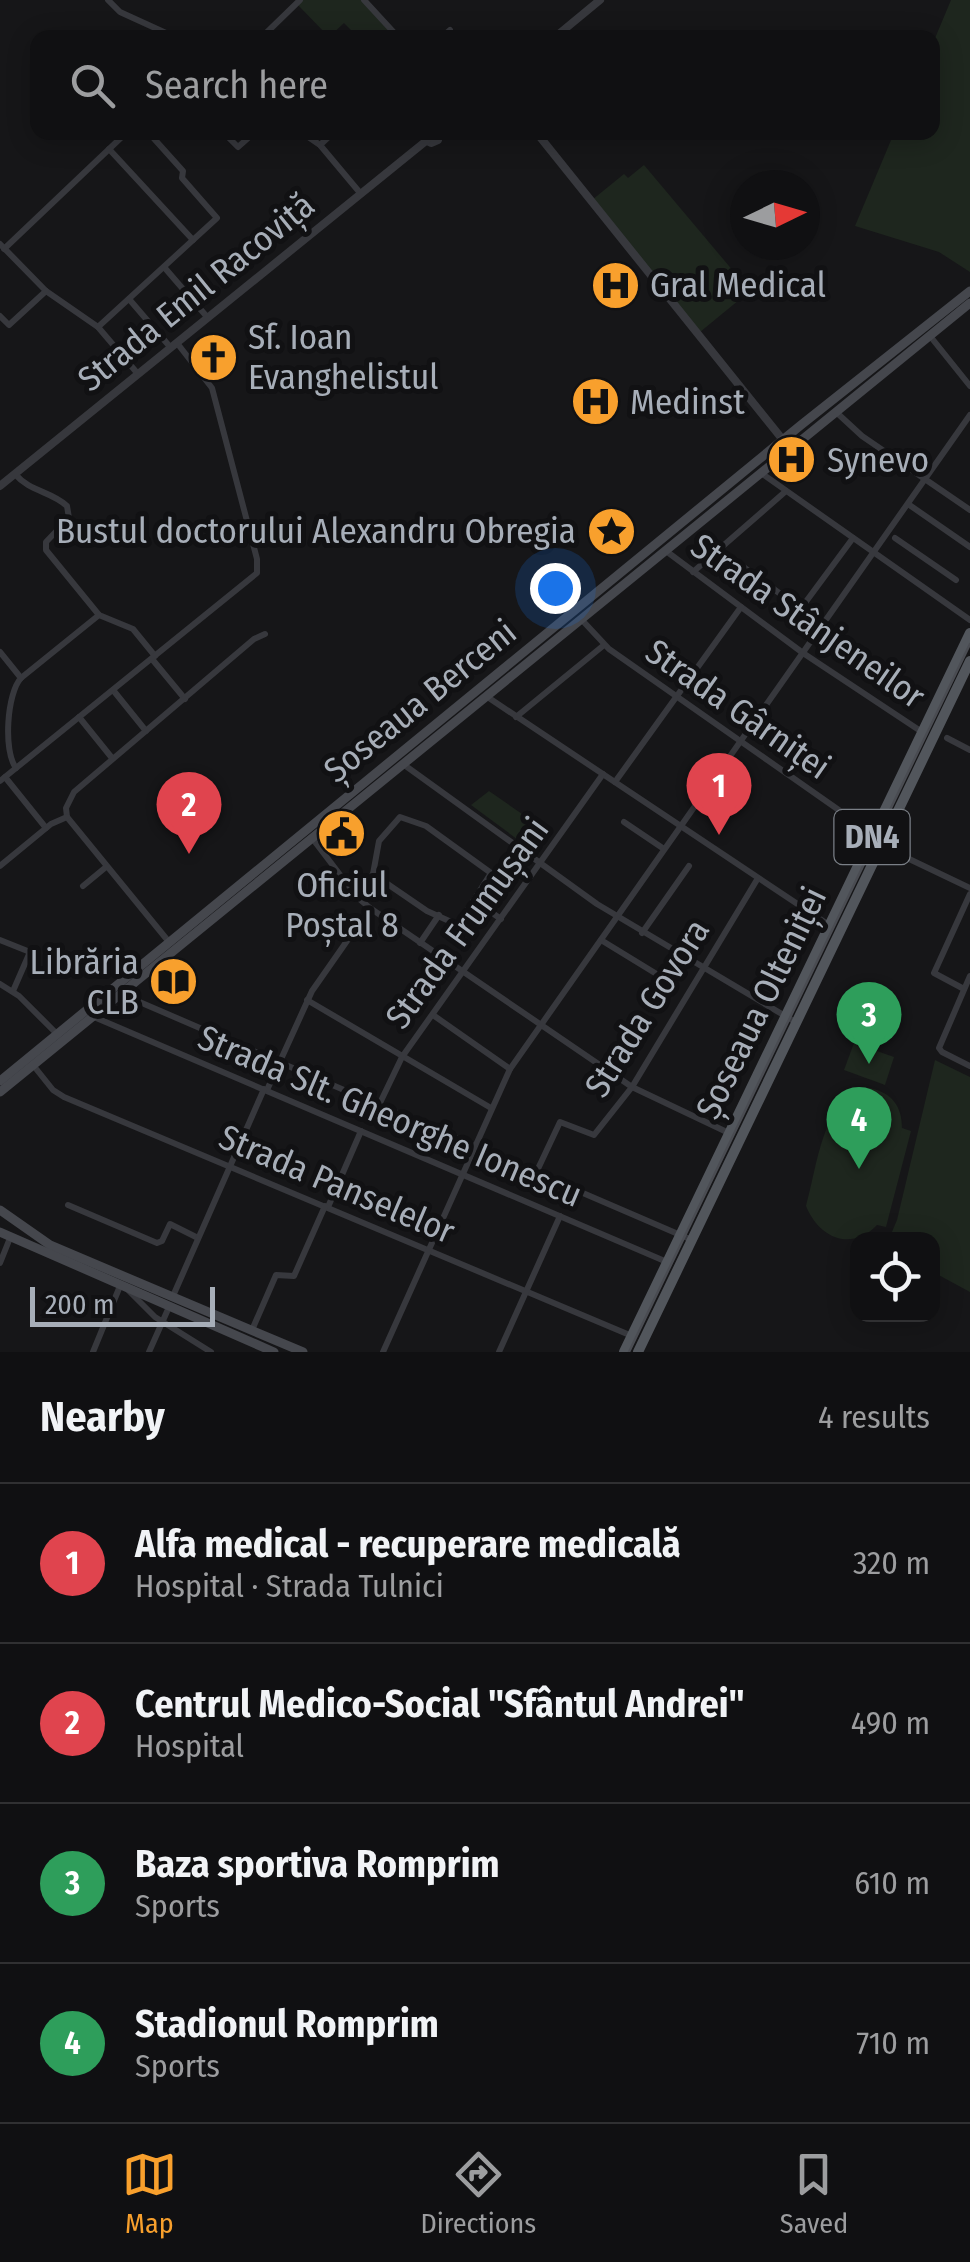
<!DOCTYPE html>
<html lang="en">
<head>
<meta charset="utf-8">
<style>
	body { margin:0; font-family:"Fira Sans Condensed",sans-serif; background:#19191b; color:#f1f3f6 }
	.controls { position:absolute; right:30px; bottom:30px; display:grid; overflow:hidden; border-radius:20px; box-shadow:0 5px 25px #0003 }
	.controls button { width:90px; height:90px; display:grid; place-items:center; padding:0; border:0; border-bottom:2px solid #303032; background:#101012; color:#f1f3f6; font:50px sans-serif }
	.compass { position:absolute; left:730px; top:170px; width:90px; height:90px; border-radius:50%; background:#101012; box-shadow:0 5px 25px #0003; rotate:85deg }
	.scale { position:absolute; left:30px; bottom:25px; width:185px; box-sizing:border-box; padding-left:10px; border:5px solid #a7aeb8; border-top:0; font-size:28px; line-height:35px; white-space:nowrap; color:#a7aeb8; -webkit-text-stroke:8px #111113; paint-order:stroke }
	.you { position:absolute; left:555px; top:588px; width:35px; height:35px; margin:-25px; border:8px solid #fff; border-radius:50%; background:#1a73e8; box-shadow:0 0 0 15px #1a73e833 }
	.badge { display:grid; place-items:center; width:65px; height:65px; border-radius:50%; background:#f8a02d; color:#fff; font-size:32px; font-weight:700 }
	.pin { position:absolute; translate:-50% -82px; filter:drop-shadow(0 2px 5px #0008) }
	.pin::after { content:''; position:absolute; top:52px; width:35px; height:30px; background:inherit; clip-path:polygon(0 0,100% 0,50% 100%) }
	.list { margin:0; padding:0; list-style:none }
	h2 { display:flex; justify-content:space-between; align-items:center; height:130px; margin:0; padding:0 40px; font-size:42px }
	h2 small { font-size:32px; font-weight:400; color:#9c9d9f }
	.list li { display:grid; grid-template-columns:65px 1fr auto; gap:30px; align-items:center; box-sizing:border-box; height:160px; padding:0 40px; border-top:2px solid #303032 }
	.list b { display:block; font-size:38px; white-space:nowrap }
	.list p { margin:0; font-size:32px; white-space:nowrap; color:#9c9d9f }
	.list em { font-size:32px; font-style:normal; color:#9c9d9f }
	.icon { flex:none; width:55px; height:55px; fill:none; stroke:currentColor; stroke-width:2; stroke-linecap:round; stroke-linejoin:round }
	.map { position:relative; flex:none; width:970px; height:1352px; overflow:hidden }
	.search { position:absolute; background:#101012; box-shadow:0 5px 25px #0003; left:30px; right:30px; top:30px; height:110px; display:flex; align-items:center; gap:25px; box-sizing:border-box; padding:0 35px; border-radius:20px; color:#9c9d9f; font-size:38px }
	.sheet { height:770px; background:#101012 }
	nav { display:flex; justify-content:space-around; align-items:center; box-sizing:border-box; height:140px; border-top:2px solid #303032; background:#101012; font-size:28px; color:#9c9d9f }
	nav a { display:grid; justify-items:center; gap:5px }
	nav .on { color:#f8a02d }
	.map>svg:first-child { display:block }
	.green { fill:#1e261e }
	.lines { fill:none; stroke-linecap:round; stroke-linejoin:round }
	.minor { stroke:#37383d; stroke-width:6 }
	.tertiary { stroke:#37383d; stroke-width:8 }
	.secondary { stroke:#45474d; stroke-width:9 }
	.primary { stroke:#52565c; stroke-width:10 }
	.tram { stroke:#4a4c52; stroke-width:2.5 }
	.labels { text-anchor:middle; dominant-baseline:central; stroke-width:10; stroke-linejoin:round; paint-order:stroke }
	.shield { fill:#111113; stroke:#7a7f86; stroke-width:2.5 }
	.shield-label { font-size:32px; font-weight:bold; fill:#a7aeb8 }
	.poi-label { font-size:35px; fill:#a7aeb8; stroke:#111113; text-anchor:start }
	.street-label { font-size:35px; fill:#a7aeb8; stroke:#111113 }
</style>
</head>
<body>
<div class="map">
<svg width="970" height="1352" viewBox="0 0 970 1352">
	<rect width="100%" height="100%" fill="#161618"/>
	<g class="green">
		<path d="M300,0h64l35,37h-41l-14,-14 -15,14 -32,-33z"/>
		<path d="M951,0h19v272l-31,-20 -84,-26 39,-93 38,-1 1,-89z"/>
		<path d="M644,165l106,126 -50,41 -108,-132 32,-26 4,4z"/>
		<path d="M489,791l46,32 -14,19 -50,-37z"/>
		<path d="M854,1043l40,14 -9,28 -41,-15z"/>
		<path d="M935,1060l35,17v215l-37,-20 -1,-32 -43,-1 8,-19z"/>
		<path d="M870,1088c22,5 32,18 32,40l9,3 -25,96 -9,-2c-26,27 -58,13 -71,-19 11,-37 17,-115 64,-118z"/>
	</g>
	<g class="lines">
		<g class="minor">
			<path d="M108,0l12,12 57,26"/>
			<path d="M364,0l35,38"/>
			<path d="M261,38l39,-38"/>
			<path d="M441,38l9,-8"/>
			<path d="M223,132l15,15 17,-15"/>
			<path d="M301,132l19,13 41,49"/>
			<path d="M320,145l14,-13"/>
			<path d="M109,149l84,91"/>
			<path d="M0,244l46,47 52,36 40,47"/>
			<path d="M4,249l123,-117"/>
			<path d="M164,267l44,51"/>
			<path d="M129,299l42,49"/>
			<path d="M0,316l9,9 37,-34"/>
			<path d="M98,327l119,-109 -35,-40 1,-7 -35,-39"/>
			<path d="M930,336l40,50"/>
			<path d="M836,412l26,24 108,74"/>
			<path d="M761,473l209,147"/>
			<path d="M15,474c15,18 36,17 52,32l2,12 -23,24v8l53,65 34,14 22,27"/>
			<path d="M908,504l62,43"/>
			<path d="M895,538l61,42"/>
			<path d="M720,550l77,56 5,1 51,-69"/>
			<path d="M666,551l137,102 119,79"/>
			<path d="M693,572l93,-81"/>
			<path d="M581,619l28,30 264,185"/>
			<path d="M0,652l21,26c-14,15 -18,73 -5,90"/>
			<path d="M152,659l33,40"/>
			<path d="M21,678l78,-63"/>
			<path d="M113,690l33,41"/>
			<path d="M486,696l343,229"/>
			<path d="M79,717l33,41"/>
			<path d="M516,717l88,-72"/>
			<path d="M947,738l23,12"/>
			<path d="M403,764l194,140 200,119"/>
			<path d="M5,777l41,51"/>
			<path d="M0,781l257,-208v-14l-45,-171 -35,-45"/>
			<path d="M615,782l126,-175"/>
			<path d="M67,817l-1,-9 8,-16 180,-153 11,-5"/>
			<path d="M67,817l102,125"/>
			<path d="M400,817l26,9 65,47 -33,52 -31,-14 -54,-37 6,-33z"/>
			<path d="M624,822l40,27"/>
			<path d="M312,838l45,59 13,11 262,179 99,47"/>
			<path d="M882,846l88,42"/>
			<path d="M0,866l51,-42 16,-7"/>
			<path d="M83,886l23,-19"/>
			<path d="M357,897l16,-23"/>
			<path d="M475,901l26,18"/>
			<path d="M642,933l47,-67"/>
			<path d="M0,940l30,12 -17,39"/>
			<path d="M601,940l67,41"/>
			<path d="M420,943l19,-28"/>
			<path d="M970,976l-31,72 3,4 28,14"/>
			<path d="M0,984l19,12 38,38"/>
			<path d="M964,989l-30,-16 36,-79"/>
			<path d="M121,994l571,246"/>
			<path d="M307,1000l184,108"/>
			<path d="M433,1015l77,54"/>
			<path d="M94,1017l573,245"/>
			<path d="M33,1065l20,25 11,7 568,239"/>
			<path d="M267,1090l45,-99 58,-83"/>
			<path d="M379,1105l23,-48 201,-283"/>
			<path d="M536,1173l24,-51 34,13 38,-48 126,-209"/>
			<path d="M68,1205l89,38 5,-2 8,-17 28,14"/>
			<path d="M328,1207l33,-76"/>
			<path d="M0,1263l10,-25"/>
			<path d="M129,1291l26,26 56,35"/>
			<path d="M173,1296l91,-207"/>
			<path d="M252,1330l24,-55 18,1 31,-70"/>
			<path d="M93,1352l27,-66"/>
			<path d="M149,1352l20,-45"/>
			<path d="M383,1352l127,-283 460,-654"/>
			<path d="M499,1352l61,-136"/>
		</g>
		<g class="tertiary">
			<path d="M554,38l46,-38"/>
			<path d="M424,132l1,8 6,3 7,-3 2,-8"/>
			<path d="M536,132l247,308"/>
			<path d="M0,486l426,-345"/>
		</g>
		<g class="secondary">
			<path d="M0,1081l801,-656 169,-134"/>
			<path d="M0,1092l970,-789"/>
			<path d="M0,1210l50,35 253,107"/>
			<path d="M0,1232l274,120"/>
		</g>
		<g class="primary">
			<path d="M624,1352l346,-719"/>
			<path d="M638,1352l332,-691"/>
		</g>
		<path class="tram" d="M629,1352l341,-708"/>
	</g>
	<defs>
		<symbol id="hospital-disc" viewBox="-11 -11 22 22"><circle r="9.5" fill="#f8a02d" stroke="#111113"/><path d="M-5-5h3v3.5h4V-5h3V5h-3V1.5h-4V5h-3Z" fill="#111"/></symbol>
		<symbol id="church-disc" viewBox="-11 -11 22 22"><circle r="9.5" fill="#f8a02d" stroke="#111113"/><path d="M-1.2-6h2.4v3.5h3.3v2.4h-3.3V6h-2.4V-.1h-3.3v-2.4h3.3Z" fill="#111"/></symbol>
		<symbol id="sight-disc" viewBox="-11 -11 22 22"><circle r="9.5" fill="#f8a02d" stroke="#111113"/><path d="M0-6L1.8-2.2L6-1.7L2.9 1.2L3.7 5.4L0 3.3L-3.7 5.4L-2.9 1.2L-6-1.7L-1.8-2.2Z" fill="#111"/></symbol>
		<symbol id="civic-disc" viewBox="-11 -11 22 22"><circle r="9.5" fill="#f8a02d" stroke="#111113"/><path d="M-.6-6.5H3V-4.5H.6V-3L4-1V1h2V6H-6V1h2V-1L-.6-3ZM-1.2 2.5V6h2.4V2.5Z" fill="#111"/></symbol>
		<symbol id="library-disc" viewBox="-11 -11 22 22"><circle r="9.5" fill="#f8a02d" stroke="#111113"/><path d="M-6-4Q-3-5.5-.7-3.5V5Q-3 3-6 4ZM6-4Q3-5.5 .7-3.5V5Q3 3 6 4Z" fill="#111"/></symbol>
	</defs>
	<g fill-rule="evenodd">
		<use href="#hospital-disc" x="588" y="258" width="55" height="55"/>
		<use href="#church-disc" x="186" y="330" width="55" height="55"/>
		<use href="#hospital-disc" x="568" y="374" width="55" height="55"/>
		<use href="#hospital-disc" x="764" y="432" width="55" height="55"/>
		<use href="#sight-disc" x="584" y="504" width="55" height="55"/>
		<use href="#civic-disc" x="314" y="806" width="55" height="55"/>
		<use href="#library-disc" x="146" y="954" width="55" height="55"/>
	</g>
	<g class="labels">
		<rect class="shield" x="834.5" y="810" width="75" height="54" rx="8"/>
		<g class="shield-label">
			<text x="872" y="837">DN4</text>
		</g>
		<g class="poi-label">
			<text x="650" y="285">Gral Medical</text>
			<text x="248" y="337">Sf. Ioan<tspan x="248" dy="40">Evanghelistul</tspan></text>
			<text x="630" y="402">Medinst</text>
			<text x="827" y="460">Synevo</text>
			<text x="576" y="531" text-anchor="end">Bustul doctorului Alexandru Obregia</text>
			<text x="342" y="885" text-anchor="middle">Oficiul<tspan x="342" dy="40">Poștal 8</tspan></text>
			<text x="139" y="962" text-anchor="end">Librăria<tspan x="139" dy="40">CLB</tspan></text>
		</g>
		<g class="street-label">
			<text transform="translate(196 292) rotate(-39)">Strada Emil Racoviță</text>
			<text transform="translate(808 621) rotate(35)">Strada Stânjeneilor</text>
			<text transform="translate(420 701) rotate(-39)">Șoseaua Berceni</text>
			<text transform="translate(738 709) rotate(35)">Strada Gârniței</text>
			<text transform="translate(467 923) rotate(-54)">Strada Frumușani</text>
			<text transform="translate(761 1003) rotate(-64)">Șoseaua Olteniței</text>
			<text transform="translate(647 1008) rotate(-58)">Strada Govora</text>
			<text transform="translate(390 1116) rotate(23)">Strada Slt. Gheorghe Ionescu</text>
			<text transform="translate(337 1184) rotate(23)">Strada Panselelor</text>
		</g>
	</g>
</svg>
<div class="controls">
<button><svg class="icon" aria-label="locate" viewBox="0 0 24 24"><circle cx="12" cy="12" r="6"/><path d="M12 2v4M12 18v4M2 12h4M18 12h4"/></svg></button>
</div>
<svg class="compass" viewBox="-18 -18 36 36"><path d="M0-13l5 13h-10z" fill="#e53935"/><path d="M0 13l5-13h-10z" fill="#9c9d9f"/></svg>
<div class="scale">200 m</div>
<div class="you"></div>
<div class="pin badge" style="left:719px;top:835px;background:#e0444e">1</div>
<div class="pin badge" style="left:189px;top:854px;background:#e0444e">2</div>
<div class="pin badge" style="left:869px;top:1064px;background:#2e9e5b">3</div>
<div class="pin badge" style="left:859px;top:1169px;background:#2e9e5b">4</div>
<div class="search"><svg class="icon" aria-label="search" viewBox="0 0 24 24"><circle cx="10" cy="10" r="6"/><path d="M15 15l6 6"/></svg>Search here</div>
</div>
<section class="sheet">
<h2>Nearby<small>4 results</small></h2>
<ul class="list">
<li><span class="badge" style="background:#e0444e">1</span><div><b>Alfa medical - recuperare medicală</b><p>Hospital · Strada Tulnici</p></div><em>320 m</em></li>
<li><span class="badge" style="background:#e0444e">2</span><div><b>Centrul Medico-Social &quot;Sfântul Andrei&quot;</b><p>Hospital</p></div><em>490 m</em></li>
<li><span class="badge" style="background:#2e9e5b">3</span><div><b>Baza sportiva Romprim</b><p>Sports</p></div><em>610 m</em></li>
<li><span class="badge" style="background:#2e9e5b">4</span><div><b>Stadionul Romprim</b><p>Sports</p></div><em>710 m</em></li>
</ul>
</section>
<nav>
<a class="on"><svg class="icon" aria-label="map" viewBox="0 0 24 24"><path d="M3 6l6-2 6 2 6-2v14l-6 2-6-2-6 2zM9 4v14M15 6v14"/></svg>Map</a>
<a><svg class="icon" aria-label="directions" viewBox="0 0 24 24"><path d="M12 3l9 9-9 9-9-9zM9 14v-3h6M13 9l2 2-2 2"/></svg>Directions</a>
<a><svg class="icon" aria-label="saved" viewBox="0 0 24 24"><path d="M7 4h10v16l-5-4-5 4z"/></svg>Saved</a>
</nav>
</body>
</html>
